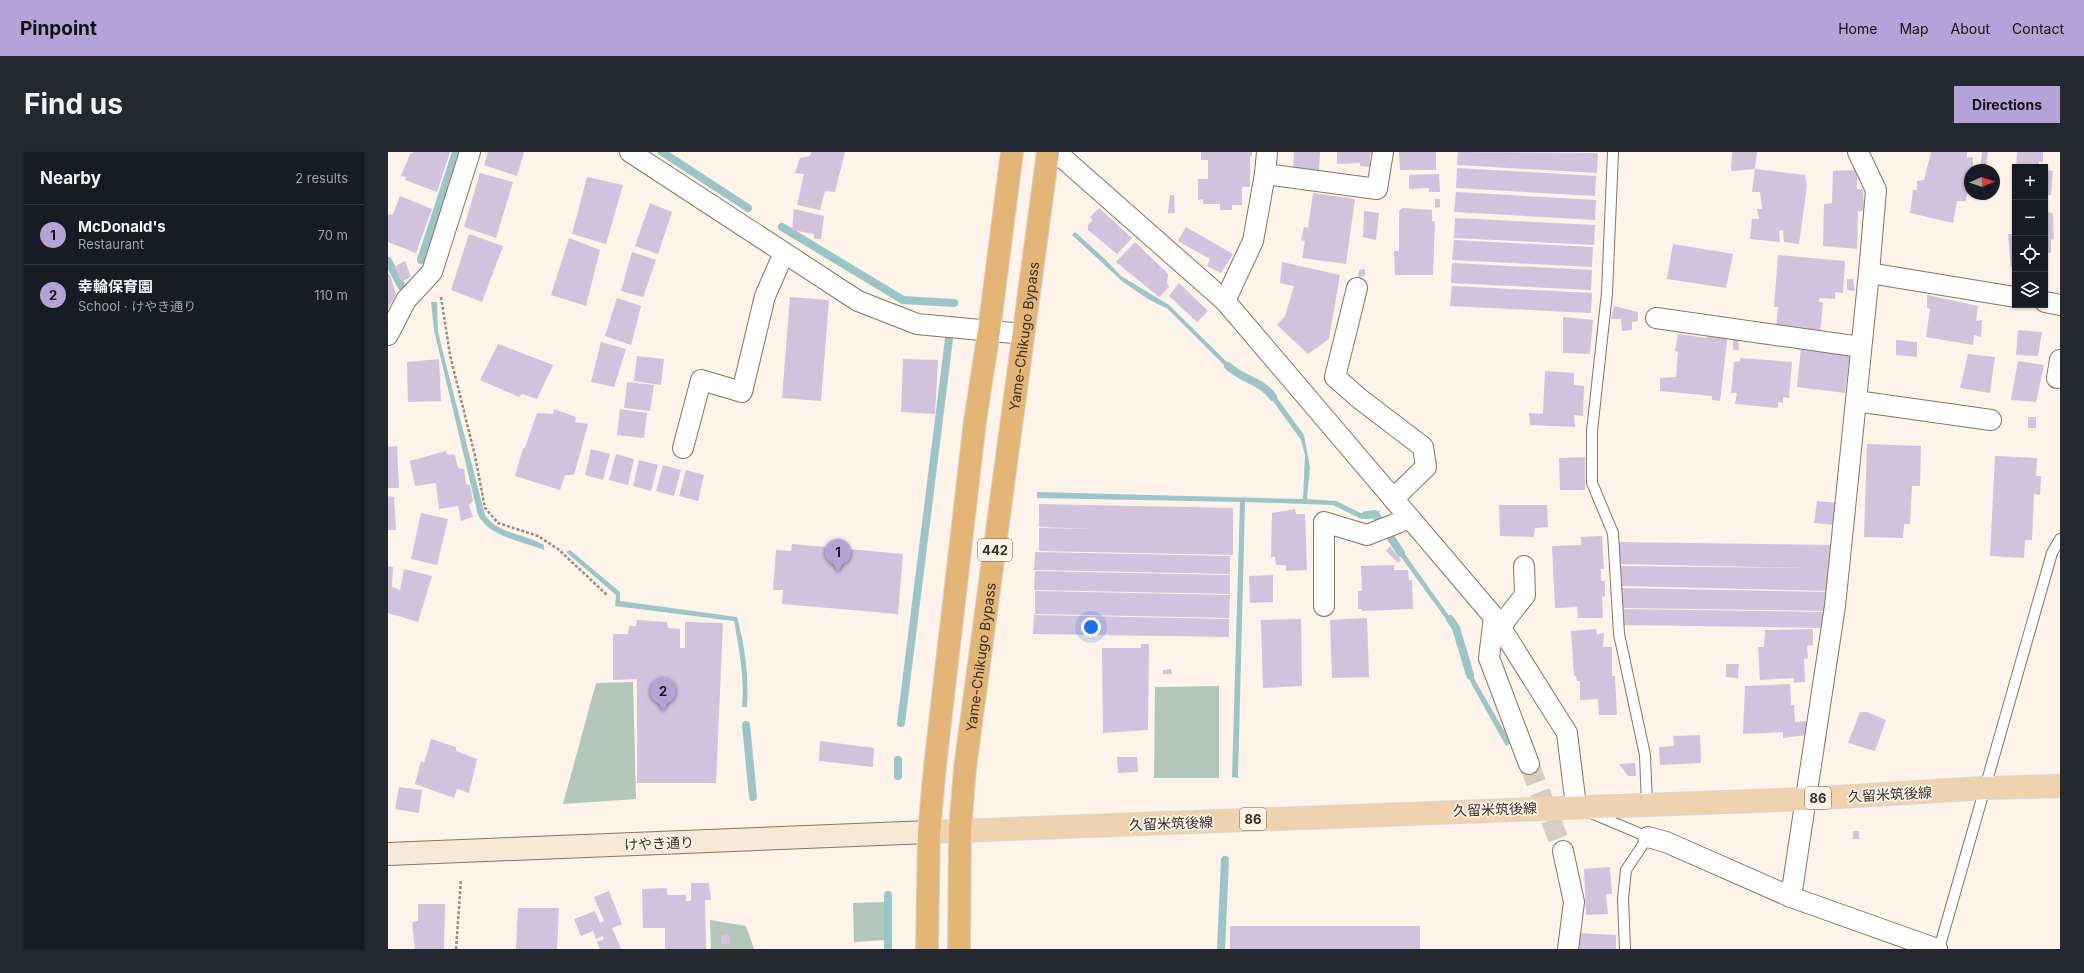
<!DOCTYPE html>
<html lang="en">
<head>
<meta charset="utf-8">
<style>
	body { margin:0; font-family:Inter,"Noto Sans JP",sans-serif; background:#242831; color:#f1f3f6 }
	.controls { position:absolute; right:12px; top:12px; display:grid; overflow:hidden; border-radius:0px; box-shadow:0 1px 3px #0004 }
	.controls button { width:36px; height:36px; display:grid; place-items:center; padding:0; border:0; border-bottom:1px solid #363941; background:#171b24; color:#f1f3f6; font:20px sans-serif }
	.compass { position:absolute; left:1576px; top:12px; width:36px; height:36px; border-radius:50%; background:#171b24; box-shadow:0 1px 3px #0004; rotate:88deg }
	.you { position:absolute; left:703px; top:475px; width:14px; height:14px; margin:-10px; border:3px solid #fff; border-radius:50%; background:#1a73e8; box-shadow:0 0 0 6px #1a73e833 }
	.badge { display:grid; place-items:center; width:26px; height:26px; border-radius:50%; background:#b5a2d9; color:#111; font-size:13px; font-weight:700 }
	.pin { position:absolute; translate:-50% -33px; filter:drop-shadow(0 1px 2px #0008) }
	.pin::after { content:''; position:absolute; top:21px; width:14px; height:12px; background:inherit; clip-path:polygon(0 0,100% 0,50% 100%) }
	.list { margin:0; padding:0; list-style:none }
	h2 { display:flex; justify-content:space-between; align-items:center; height:52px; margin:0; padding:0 16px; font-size:17px }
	h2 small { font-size:13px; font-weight:400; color:#9ea1a6 }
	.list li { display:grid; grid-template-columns:26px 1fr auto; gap:12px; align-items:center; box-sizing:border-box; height:60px; padding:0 16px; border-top:1px solid #363941 }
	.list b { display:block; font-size:15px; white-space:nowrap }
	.list p { margin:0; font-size:13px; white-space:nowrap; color:#9ea1a6 }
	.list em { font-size:13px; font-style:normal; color:#9ea1a6 }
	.icon { flex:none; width:22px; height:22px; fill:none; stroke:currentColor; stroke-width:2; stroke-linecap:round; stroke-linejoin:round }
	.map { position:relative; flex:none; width:1672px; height:797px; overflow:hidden; border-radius:0px }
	header { display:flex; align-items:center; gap:24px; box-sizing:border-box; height:56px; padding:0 20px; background:#b5a2d9; color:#111 }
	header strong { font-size:19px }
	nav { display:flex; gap:22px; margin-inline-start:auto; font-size:14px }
	.intro { display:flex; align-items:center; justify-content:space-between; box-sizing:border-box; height:96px; padding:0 24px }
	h1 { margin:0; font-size:28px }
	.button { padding:10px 18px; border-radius:0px; background:#b5a2d9; color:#111; font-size:14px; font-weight:700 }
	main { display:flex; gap:24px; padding:0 24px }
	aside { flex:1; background:#171b24; border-radius:0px; box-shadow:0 1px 3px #0004 }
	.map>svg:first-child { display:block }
	.green { fill:#b2c7ba }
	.water { fill:#9ac6ca }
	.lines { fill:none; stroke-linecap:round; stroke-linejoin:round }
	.stream { stroke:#9ac6ca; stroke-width:8 }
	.building { fill:#d2c2de }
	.street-tunnel { stroke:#d6ccc2; stroke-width:20; stroke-dasharray:20 10; stroke-linecap:butt }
	.lane-casing { stroke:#8a755e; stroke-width:12 }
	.street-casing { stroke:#8a755e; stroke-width:22 }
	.secondary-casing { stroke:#8a755e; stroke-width:24 }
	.primary-casing { stroke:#d7d5d4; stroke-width:24 }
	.highway-casing { stroke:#d7d5d4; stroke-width:24 }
	.path { stroke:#978d84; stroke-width:2.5; stroke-dasharray:3 2; stroke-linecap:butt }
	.lane { stroke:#fff; stroke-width:10 }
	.street { stroke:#fff; stroke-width:20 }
	.secondary { stroke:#f7e9d6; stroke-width:22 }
	.primary { stroke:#eed3ae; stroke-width:22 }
	.highway { stroke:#e3b678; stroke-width:22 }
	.labels { text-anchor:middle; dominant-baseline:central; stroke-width:3.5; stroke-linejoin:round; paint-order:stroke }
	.shield { fill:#fdf3e9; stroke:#736a60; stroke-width:1 }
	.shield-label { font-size:13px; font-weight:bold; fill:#382f26 }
	.street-label { font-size:14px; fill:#382f26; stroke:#fdf3e9 }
</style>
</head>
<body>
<header>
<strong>Pinpoint</strong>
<nav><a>Home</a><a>Map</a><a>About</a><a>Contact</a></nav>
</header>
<div class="intro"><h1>Find us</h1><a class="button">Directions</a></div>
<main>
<aside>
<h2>Nearby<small>2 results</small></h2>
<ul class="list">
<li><span class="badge">1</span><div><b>McDonald's</b><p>Restaurant</p></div><em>70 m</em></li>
<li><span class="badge">2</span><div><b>幸輪保育園</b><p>School · けやき通り</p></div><em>110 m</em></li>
</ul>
</aside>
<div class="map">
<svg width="1672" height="797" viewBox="0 0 1672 797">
	<rect width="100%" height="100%" fill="#fdf3e9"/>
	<g class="green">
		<path d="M245,530l3,117 -73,5 33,-121z"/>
		<path d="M831,534v92h-65l1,-91z"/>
		<path d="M498,750v38l-32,2 -1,-39z"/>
		<path d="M322,768l36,6 8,23h-43z"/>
	</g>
	<g class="water">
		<path d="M687,80l30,27 16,17 48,29 68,67 -3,3 -66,-66 -20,-10 -25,-17 -51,-47z"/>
		<path d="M43,150h6l1,29 4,18 43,166c14,20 40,18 59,30v5c-23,-9 -54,-13 -66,-35l-44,-185z"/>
		<path d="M881,235l35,48 6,32 -3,32 29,2 27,13 4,-2 14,-1 -7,5 -13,3 -28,-14 -88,-3 -7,276 -6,-1 8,-275 -203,-4v-6l266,7 2,-44 -4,-15 -36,-50z"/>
		<path d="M1009,391l60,84 -3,3 -61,-84z"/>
		<path d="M182,398l50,42v9l117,16c8,29 12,59 10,90h-5c3,-28 -3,-58 -8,-86l-119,-15 1,-11 -50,-43z"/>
		<path d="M1081,513l6,15 36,63 -5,3 -34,-61 -8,-18z"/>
	</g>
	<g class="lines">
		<g class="stream">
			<path d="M274,0l86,56"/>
			<path d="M394,75l121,73 51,3"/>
			<path d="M33,108l35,-108"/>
			<path d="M0,109l14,26"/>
			<path d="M840,214c13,13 34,15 45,31"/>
			<path d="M978,363l9,-1 26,39"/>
			<path d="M1062,467l6,9 14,47"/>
			<path d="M513,571l48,-384"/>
			<path d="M358,573l7,72"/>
			<path d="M510,608v16"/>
			<path d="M500,797v-54"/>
			<path d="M833,797l4,-89"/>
		</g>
	</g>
	<g class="building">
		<path d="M26,0h36l-13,40 -32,-12 1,-3 -5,-1 9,-22z"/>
		<path d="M100,0h36l-7,24 -33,-11z"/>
		<path d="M423,0h34l-10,40 -10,-1 -5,19 -23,-5 7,-31 -9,-1 5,-15 10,-2z"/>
		<path d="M813,0h51v4h-2v31h-8v18h-10v5h-12v-6h-17v-5l-5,1v-21h10v-19h-7z"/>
		<path d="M906,0h26l-1,19 -26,-1z"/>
		<path d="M949,0h39v1l-6,1v13l-10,-1v-3l-23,1z"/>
		<path d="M1011,0h37v18h-36z"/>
		<path d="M1070,0l140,1 -1,20 -140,-8z"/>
		<path d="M1344,0h25l-2,17 50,6 2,11 -8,58 -15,-2 -1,-12 -4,1 1,11 -30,-3 2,-20h7l-2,-10h5l-2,-17h-8l3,-23 -24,2z"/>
		<path d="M1543,0h36v6l6,-1v13h-3l-4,31h-9l-4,22 -43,-10 3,-23h4v-9l7,-1z"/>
		<path d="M1594,0h6l-2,18h-6z"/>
		<path d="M1629,0h26v10h-4v5h-23z"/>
		<path d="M1069,16l139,8 -1,20 -139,-8z"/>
		<path d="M1469,18v19h6l1,22h-6l-1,38 -34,-3 1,-42 8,-1 1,-32z"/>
		<path d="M1657,18l8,1 -2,24h-6z"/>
		<path d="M92,21l33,9 -17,56 -32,-11z"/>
		<path d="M1051,22l1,18h-11v-4l-20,1v-14z"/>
		<path d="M199,25l36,8 -17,59 -34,-10z"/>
		<path d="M1068,40l140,8 -1,20 -141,-8z"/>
		<path d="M925,41l42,6 -9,65 -44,-6 3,-17 -4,-1 3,-13 4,1z"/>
		<path d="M782,43h4l1,18h-7z"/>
		<path d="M12,44l32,13 -16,44 -28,-11v-27l5,-1z"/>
		<path d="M1047,47h5v8l-5,1z"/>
		<path d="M262,51l22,9 -14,42 -23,-8z"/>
		<path d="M711,56l33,30 -15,16 -29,-24v-5l5,-5 -3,-3z"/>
		<path d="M1015,56l29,2v11l3,1 -2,53h-38l-1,-24h5v-40z"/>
		<path d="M406,57l30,7 -3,23h-7v-5l-22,-4z"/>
		<path d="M976,59l15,2 -3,27 -13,-3z"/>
		<path d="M1624,60h3v55h-4l-3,-33h4z"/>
		<path d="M1657,60l8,1 1,26 -3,1v13h-3v12l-3,1z"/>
		<path d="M1067,66l140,7 -1,20 -140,-7z"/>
		<path d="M798,75l47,27 -12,19 -14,-7 3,-7 -32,-18z"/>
		<path d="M81,82l34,12 -21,56 -31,-12z"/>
		<path d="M181,86l31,12 -14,56 -35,-11z"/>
		<path d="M1066,88l139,7 -1,20 -140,-7z"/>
		<path d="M747,90l33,32 -1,9 2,4 -10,10 -43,-35z"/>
		<path d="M1285,92l60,10 -7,34 -59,-9z"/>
		<path d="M244,100l24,8 -13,37 -22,-6z"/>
		<path d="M1390,103l67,6 -2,32 -8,-1v7l-15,-1 -2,3 5,2 -3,31 -44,-4 2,-23h-4z"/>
		<path d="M17,109l6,16 -10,5 -7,-15z"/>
		<path d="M894,110l58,13 -11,64 -21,15 -31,-29 8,-9 9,-30 -14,-3z"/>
		<path d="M1064,111l140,7 -1,20 -140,-7z"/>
		<path d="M977,117v7l-7,1 1,-7z"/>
		<path d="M0,122l2,1 6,19 -8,15z"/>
		<path d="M1459,127h6l2,12 -8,-1z"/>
		<path d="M791,131l29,28 -11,11 -28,-26z"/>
		<path d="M1064,134l140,7 -1,20 -141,-7z"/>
		<path d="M1539,143l51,11 -2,15 6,-1 -1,17 -7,-2 -1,10 -47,-8 4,-28 -3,-1z"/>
		<path d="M402,145l39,3 -8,101 -39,-3z"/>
		<path d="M229,146l24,8 -10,39 -26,-9z"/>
		<path d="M1226,154l24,6v9l-6,1v8l-10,1 -1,-12h-10z"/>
		<path d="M1175,165l30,3 -3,34 -27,-1z"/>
		<path d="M1630,178l24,2 -4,24 -22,-1z"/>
		<path d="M1321,179l19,2 -8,68 -8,-1v-4l-52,-5v-13l16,-1 2,-25 -3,-1 3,-17 29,4z"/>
		<path d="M1345,188h5l1,10h-6z"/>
		<path d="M1508,188l21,2v15l-21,-2z"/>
		<path d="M213,190l25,7 -12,38 -23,-5z"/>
		<path d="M110,192l55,21 -16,34 -15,-5 -3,3 -39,-17z"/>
		<path d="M1413,196l49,6 -5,39 -48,-6z"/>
		<path d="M1580,202l27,3 -5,36 -30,-5z"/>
		<path d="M249,204l27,3 -3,26 -27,-4z"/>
		<path d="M1352,206l52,4 -3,36 -6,-1v6l-5,-1v6l-43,-4 2,-11h-6l3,-31 6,-1z"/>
		<path d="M51,207l2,42 -33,1 -1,-40z"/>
		<path d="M515,207l35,1 -3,54 -34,-2z"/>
		<path d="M1630,209l26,4 -8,37 -25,-2z"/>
		<path d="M1157,219l29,2v12l10,1 -1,30 -9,-1 1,12 -45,-2 -1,-12 14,1z"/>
		<path d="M239,230l27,3 -4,26 -26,-3z"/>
		<path d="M166,257l22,8 -1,5 13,2 -14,51h-9l-5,15 -45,-14 8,-28h2l12,-35 16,1z"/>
		<path d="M232,257l27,4 -3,25 -27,-3z"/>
		<rect x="1640" y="265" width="8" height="11"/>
		<path d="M1479,292l54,2 -1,40h-8l-2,38h-6l-1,14 -39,-1z"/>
		<path d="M9,294l2,42h-11v-41z"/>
		<path d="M203,297l19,5 -7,26 -18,-5z"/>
		<path d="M58,299l1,3 8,1 3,13 6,1 2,15 4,1 3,16 -4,4 4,12 -12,4 -3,-15 -19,3 -3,-26 -21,3 -5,-25z"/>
		<path d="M228,302l18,5 -6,26 -19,-5z"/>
		<path d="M1607,304l42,2 -1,18h5l-1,19 -6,-1 -2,46h-7l-1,18 -34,-2z"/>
		<path d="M1197,305v33h-25l-1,-32z"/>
		<path d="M251,308l19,5 -7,26 -18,-5z"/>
		<path d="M275,313l18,5 -7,26 -18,-5z"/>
		<path d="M298,318l18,5 -6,26 -19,-5z"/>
		<path d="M0,344l6,1 2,33h-8z"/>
		<path d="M1429,349l20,2 -3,22 -20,-2z"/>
		<path d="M651,352l194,4v47l-194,-4v-23l58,1 -58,-2z"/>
		<path d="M1111,353h48l1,22 -13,1 -1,9 -34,-1z"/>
		<path d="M907,357l1,5h9l2,56 -21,1v-6h-10l-1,-8h-4l1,-44z"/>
		<path d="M33,361l27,6 -11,46 -26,-6z"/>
		<path d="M1214,384l2,33h-3v12h4v15l-3,1 1,21h-25l-1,-11 -22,1 -3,-62 29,-1v-8z"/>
		<path d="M1230,390l214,3 -4,46 -208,-5 -2,-20 191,2 -191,-4z"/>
		<path d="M404,392l111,10 -5,60 -116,-10 1,-14h-10l3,-40 15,1z"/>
		<path d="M1002,394l11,14 -3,3 -12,-12z"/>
		<path d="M647,400l195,4v18l-196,-4z"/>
		<path d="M1006,413v5h14l1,10h3l1,29 -51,2v-2h-4v-18h4l-1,-25z"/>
		<path d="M0,414l5,1 -1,20 8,3 4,-21 28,7 -14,46 -30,-9z"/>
		<path d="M647,419l195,4v19l-196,-4z"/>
		<path d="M885,423v27l-23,1 -1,-27z"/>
		<path d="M1232,436l208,4 -2,19 -205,-3z"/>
		<path d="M647,439l195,4 -1,23 -194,-4z"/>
		<path d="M1233,457l204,3 -1,16 -202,-3z"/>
		<path d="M646,463l195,4v18l-196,-3z"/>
		<path d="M979,466l2,59 -37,1 -2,-58z"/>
		<path d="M913,467l1,67 -39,2 -2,-68z"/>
		<path d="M249,468l30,2 1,6 12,1v19h5v-26l38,1 -7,160h-79v-104l-24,1v-46h15l1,-8h7z"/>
		<path d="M1208,477l1,5 7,-1 -1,14h9v29h3l2,39h-18l-1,-16 -18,1v-19h-3l-1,-5h-2l-3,-45z"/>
		<path d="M1425,477v16l-6,1 1,12 -4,1 1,23 -11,1v-5l-34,2 -2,-33h6l1,-17z"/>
		<path d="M753,492h8l-1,86 -45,3 -1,-85h39z"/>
		<path d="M1338,512h13l-1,14 -12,-1z"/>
		<path d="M783,517l1,5h-9v-4z"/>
		<path d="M1402,532l1,21h3l1,17 11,-1 1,14 -24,3v-6l-40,2 2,-48z"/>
		<path d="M1472,560h7l19,8 -11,31 -27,-8z"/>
		<path d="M1312,583l1,28 -41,2 -1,-18 15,-1 -1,-10z"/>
		<path d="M43,587l25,8v4l21,8 -8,34 -12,-4 -3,9 -39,-14 6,-23 3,2z"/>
		<path d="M432,589l54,7 -1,19 -54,-6z"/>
		<path d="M729,605h20l1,15 -20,1z"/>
		<path d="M1247,611l1,13h-8l-9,-12z"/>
		<path d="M11,635l23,3 -3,23 -24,-4z"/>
		<rect x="1465" y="679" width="6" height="8"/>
		<path d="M1222,715l2,27h-6l2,20 -22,1 -2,-46z"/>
		<path d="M303,731h18l2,17h-6l1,49h-41v-21h-22l-1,-39 25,-1v7h19v6h5z"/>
		<path d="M221,739l13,33 -10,4 9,21h-21l-3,-7 7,-3 -2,-3 -6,3 -3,-8 -12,5 -7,-17 21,-8 5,12 4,-2 -10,-24z"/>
		<path d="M30,752h27l-1,45h-29l-3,-27 6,-1z"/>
		<path d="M130,756h41l-2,41h-41z"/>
		<rect x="842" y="774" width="190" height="23"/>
		<path d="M1191,781l37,2v14h-38z"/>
		<path d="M341,782l1,10 -9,1v-10z"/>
	</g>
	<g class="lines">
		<path class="street-tunnel" d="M1141,612l34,87"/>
		<defs>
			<g id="lane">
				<path d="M1225,0l-6,141 -15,138v52l21,50 6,101 26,121 2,49"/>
				<path d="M1203,661l57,24 -22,33 -3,28 2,51"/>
				<path d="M1551,797l113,-396 8,-14"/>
			</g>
			<g id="street">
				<path d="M242,0l228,149 59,23 106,10"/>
				<path d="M668,0l169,149 269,316 73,116 9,73"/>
				<path d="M877,22l112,15 6,-37"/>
				<path d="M1481,121l146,24"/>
				<path d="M969,136l-22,89 25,22 63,48 3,20 -33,32"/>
				<path d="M837,149l28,-60 12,-67 2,-22"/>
				<path d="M1657,150l15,3"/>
				<path d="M1268,166l205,29"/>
				<path d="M0,183l18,-35 26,-28 38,-120"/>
				<path d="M1669,226l3,-18"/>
				<path d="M1468,249l135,19"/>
				<path d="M295,296l18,-68 41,12 23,-96 19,-43"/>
				<path d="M936,454v-84l43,13 43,-17"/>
				<path d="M1106,465l-5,41 40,106"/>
				<path d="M1112,475l25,-32 -1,-29"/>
				<path d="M1260,685l18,5 125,55 146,52"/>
				<path d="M1175,699l11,51 -6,47"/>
				<path d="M1403,745l44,-291 34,-333 7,-83 -18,-38"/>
			</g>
			<path id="secondary" d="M0,702l541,-22"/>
			<path id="primary" d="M541,680l877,-33 179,-11 75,-2"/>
			<g id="highway">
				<path d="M539,797l2,-117 6,-66 40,-345 14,-90 23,-179"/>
				<path id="s1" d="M571,797l1,-119 5,-62 83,-616"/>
			</g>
		</defs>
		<use href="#lane" class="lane-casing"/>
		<use href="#street" class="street-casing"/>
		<use href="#secondary" class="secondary-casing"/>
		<use href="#primary" class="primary-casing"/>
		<use href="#highway" class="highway-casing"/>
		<g class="path">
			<path d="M53,145l9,58 25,101 10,52 13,15 40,13 20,13 49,46"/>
			<path d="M68,797l5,-69"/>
		</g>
		<use href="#lane" class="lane"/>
		<use href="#street" class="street"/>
		<use href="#secondary" class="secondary"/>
		<use href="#primary" class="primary"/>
		<use href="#highway" class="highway"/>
	</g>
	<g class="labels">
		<g class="shield">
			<rect x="590" y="387" width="34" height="22" rx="3"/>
			<rect x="1417" y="635" width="26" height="22" rx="3"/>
			<rect x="852" y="656" width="26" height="22" rx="3"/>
		</g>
		<g class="shield-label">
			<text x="607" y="398">442</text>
			<text x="1430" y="646">86</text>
			<text x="865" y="667">86</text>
		</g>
		<g class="street-label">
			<text stroke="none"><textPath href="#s1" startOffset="617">Yame-Chikugo Bypass</textPath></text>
			<text stroke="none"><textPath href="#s1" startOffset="293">Yame-Chikugo Bypass</textPath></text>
			<text transform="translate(1502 642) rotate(-3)">久留米筑後線</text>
			<text transform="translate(1107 657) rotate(-2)">久留米筑後線</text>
			<text transform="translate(783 671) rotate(-2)">久留米筑後線</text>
			<text transform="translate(271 691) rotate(-2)">けやき通り</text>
		</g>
	</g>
</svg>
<div class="controls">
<button>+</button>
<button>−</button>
<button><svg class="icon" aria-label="locate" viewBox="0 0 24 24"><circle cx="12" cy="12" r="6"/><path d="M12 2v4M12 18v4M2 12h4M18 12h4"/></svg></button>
<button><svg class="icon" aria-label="layers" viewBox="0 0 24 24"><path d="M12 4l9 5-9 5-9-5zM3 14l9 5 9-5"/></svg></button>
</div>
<svg class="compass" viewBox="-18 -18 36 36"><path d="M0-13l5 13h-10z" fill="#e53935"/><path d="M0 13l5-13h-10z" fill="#9ea1a6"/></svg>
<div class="you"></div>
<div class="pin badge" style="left:450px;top:420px">1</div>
<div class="pin badge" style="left:275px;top:559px">2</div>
</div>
</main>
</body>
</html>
